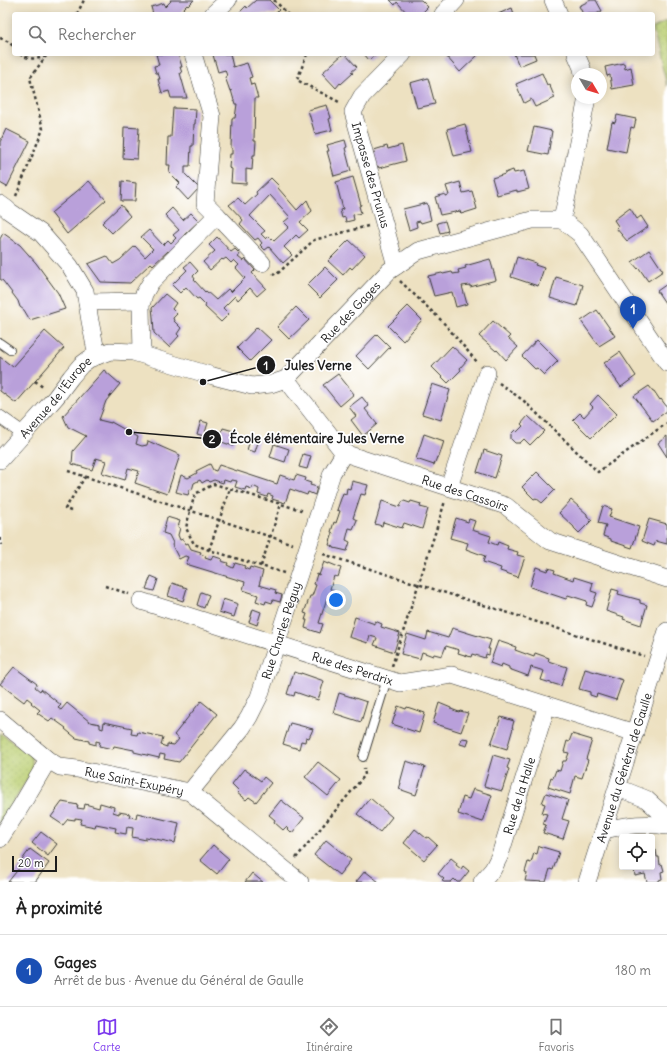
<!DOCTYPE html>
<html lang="fr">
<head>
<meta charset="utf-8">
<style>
	body { margin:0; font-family:Delius,sans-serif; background:#f6f6f6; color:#222 }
	.controls { position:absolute; right:12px; bottom:12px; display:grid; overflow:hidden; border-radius:4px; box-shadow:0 2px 10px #0003 }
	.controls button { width:36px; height:36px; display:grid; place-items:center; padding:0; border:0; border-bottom:1px solid #e0e0e0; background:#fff; color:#222; font:20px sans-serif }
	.compass { position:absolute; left:571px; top:68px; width:36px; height:36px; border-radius:50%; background:#fff; box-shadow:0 2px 10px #0003; rotate:128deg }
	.scale { position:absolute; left:12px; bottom:10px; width:45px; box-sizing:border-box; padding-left:4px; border:2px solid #1c1c1c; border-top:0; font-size:11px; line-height:14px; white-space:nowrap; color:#1c1c1c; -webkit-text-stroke:3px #fff; paint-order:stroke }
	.you { position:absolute; left:336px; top:600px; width:14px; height:14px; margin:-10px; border:3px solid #fff; border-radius:50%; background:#1a73e8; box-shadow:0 0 0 6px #1a73e833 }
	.badge { display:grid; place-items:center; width:26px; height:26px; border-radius:50%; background:#7c3aed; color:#fff; font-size:13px; font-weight:700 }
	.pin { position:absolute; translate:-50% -33px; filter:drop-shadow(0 1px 2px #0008) }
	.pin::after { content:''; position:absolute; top:21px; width:14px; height:12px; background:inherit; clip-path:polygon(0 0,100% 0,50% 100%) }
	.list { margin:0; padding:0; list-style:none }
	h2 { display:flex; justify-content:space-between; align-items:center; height:52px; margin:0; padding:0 16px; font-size:17px }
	h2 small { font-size:13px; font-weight:400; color:#767676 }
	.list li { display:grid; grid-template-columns:26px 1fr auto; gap:12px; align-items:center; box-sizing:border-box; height:72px; padding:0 16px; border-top:1px solid #e0e0e0 }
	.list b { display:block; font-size:15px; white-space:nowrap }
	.list p { margin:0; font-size:13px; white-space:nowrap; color:#767676 }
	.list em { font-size:13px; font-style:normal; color:#767676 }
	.icon { flex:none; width:22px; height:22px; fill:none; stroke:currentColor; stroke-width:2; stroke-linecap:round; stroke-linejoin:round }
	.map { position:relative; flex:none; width:667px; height:882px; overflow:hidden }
	.search { position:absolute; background:#fff; box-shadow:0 2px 10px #0003; left:12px; right:12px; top:12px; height:44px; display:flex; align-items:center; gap:10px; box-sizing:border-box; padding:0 14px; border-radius:4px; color:#767676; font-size:15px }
	.sheet { height:124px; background:#fff }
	nav { display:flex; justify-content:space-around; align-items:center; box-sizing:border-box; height:56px; border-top:1px solid #e0e0e0; background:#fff; font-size:11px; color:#767676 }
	nav a { display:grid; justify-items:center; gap:2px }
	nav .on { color:#7c3aed }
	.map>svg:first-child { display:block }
	.green { fill:url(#green-dots); stroke:#6c7647 }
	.building { fill:#b9a0da; fill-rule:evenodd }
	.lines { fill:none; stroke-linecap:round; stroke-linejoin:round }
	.service-casing { stroke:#3b3a35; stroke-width:10 }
	.pedestrian-casing { stroke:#3b3a35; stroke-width:14 }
	.minor-casing { stroke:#3b3a35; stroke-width:18 }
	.path { stroke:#3b3a35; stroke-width:2.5; stroke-dasharray:3 3; stroke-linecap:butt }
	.service { stroke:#fff; stroke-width:8 }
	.pedestrian { stroke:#fff; stroke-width:13 }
	.minor { stroke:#fff; stroke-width:17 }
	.labels { text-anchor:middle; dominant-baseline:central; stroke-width:3.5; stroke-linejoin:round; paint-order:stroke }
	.street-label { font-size:12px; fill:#1c1c1c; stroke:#fff }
	.leader { fill:none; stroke:#1c1c1c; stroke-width:1.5 }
	.callout-dot { fill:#1c1c1c; stroke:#fff; stroke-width:1.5 }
	.mark-label { font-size:12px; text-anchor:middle; font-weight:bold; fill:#fff }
	.callout-label { font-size:13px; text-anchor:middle; font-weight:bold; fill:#1c1c1c; stroke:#fff; stroke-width:3.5; stroke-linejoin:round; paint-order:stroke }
</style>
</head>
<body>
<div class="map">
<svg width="667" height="882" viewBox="0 0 667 882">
	<defs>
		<pattern id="green-dots" width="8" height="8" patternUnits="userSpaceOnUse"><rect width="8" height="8" fill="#bbcf72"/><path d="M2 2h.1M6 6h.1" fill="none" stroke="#a0b162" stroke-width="1.8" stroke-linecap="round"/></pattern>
	</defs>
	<rect width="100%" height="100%" fill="#fff"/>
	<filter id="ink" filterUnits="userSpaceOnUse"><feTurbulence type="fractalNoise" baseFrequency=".025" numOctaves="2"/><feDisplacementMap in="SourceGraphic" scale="8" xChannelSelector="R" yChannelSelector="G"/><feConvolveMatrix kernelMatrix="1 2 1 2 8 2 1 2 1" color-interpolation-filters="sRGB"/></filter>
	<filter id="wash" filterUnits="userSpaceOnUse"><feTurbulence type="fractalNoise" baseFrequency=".012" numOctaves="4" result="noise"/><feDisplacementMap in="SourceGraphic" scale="16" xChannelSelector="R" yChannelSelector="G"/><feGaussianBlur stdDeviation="0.9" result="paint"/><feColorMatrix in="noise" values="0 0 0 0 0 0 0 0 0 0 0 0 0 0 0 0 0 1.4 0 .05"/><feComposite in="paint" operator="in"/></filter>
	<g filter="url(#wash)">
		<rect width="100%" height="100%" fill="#ede1c1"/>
		<g class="green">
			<path d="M667,21v65l-14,-57v-1z"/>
			<path d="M0,733l31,22 2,15 -33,54z"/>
		</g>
		<g id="blocks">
			<g class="building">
				<path d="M170,0h24l-6,6 -1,-1 -6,6 1,2 -1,1h-28l-2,-7 13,-4 1,4 6,-6z"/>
				<path d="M256,0h15l-1,1 9,9 -4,4h-37l8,-8 1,2z"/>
				<path d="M390,0h31l7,7 -7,7h-13l-11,-12 -2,3z"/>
				<path d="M591,0h5l6,11 -6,3h-13l-4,-8z"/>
				<path d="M512,8l2,6h-16z"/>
				<path d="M156,54h22l4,13h-2l2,6h-2l7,25h-16l-2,-7 -7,2 -4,-14h2l-2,-6h-2l-2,-7 5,-1z"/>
				<path d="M217,54h13l3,13 14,-4 5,14 -3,1 2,7 3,-1 4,14h-3l-1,43h2l-1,14h-2l-1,15 -6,-1v15l-15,-1 1,-14 -3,-1 1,-14h2v-6h-1l1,-30h3l2,-14h-2l-4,-14 -1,1 -5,-14 2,-1 -2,-6 -7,2 -5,-17z"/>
				<path d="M343,54h2l12,13 -6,5 2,1 -12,11 -1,-1 -4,5 -14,-15z"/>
				<path d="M364,54h12l-7,6z"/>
				<path d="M448,54h31l-19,18 -14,-16z"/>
				<path d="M514,54h20l2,5 -17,7z"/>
				<path d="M624,63l1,6 6,-2 3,18 -22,4 -2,-14 -3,1 -2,-9z"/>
				<path d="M542,73l5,12 2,-1 6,14 -20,9 -4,-8 -7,4 -8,-19z"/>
				<path d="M428,78l7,26 -18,4 -7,-25z"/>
				<path d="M327,105l4,13 -2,1 3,11 -17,4 -7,-24z"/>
				<path d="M173,108l23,1 -1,15h-1l-1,22h-2l-1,20h-5v8l14,14 -11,12 -12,-13 4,-4 -11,-11 1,-7h-3l1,-28h3z"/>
				<path d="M617,115l19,4 -2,9 -3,-1 -5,25 -19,-4 5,-26 3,1z"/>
				<path d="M465,124l7,28 -18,4 -7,-27z"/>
				<path d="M124,127l15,1 -2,31 -14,-1z"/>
				<path d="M534,127l18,4 -4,24 -20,-4z"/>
				<path d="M6,129l24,12 -23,46 -7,-4v-41z"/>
				<path d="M345,140l2,7 -2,1 6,23 -17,5 -7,-25h2l-2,-6z"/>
				<path d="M402,145l4,16 -27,7 -1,-2 -6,2 -4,-14 7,-2 -1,-2 13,-4 1,3z"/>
				<path d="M513,170l1,3 10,-2 5,18 -12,3v-2l-20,5 -5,-17 13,-4v-1z"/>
				<path d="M353,177l8,28 -2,1 2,7 -8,2 1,5 -8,2 -1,-5 -3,1 -2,-8 3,-1 -7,-27z"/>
				<path d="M271,178l8,8 -1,2 19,22 10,-10 5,11 -12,11 8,8 -9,8 -3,-3 -12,12 8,8 -9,8 -14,-16 -4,3 -5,-5 2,-2 -4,-5 -3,2 -15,-16 3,-4 -14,-15 9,-7 7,7 12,-11 -1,-2zM270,195l20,22 -6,5 5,5 -15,14 -5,-5 -3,3 -5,-5 4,-3 -15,-15z"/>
				<path d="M89,181l17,19 -39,34 -16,-21z"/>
				<path d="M122,181l14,2 -1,18h-14z"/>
				<path d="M460,182l3,11 9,-2 5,18 -16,5 -1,-3 -20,4 -5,-18 10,-3v2l4,-1 -3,-9z"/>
				<path d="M427,203l4,17 -10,3 -1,-2 -4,1 1,5 -8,3 -6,-21z"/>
				<path d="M121,205l9,11 -18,17 -10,-10z"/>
				<path d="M172,208l11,12 8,-7 8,8 -15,14 3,4 -16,15 -3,-3 -15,14 -2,-2 -21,20 -29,-1 -13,-18 19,-8 6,8 7,-4 15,-14 10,11 8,-8 -12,-12 8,-7 14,15 5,-5 3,3 5,-5 -3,-3 6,-5 -14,-15z"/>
				<path d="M630,208l7,11 4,-3 7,11 -21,14 -11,-13 2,-2 -4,-6z"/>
				<path d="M445,221l3,10 -8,2 -3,-10z"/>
				<path d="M3,233l17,12 16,18 22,30 7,16 -35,11 -6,-10 -4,-3 -2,-6 -15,-20 -3,-2v-40z"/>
				<path d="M217,237l14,15 4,-3 5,5 -2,3 5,4 2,-2 10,11 -3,3 14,15 -9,8 -7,-8 -12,12 -3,-4 -12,12 6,6 -8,8 -16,-15 1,-2 -7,-7 -2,1 -11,-12 -6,6 -8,-8 15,-15 -3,-3 6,-5 8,9 -5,5 2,3 -1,1 11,12 1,-1 10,9 12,-11 3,3 14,-14 -9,-10 3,-3 -5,-5 -3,3 -5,-5 -3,2 -1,-1 -12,11 -7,-8 12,-11 -6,-6z"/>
				<path d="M349,240l16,15 -13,14 -2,-2 -7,8 -15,-14z"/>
				<path d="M649,250l14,21 -15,10 -9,-13 -1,1 -6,-7z"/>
				<path d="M517,257l19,6 -1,2 9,3 -6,18 -27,-9z"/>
				<path d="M490,259l6,21 -26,7v-2l-8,1 5,18 -11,3 -4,-15 -18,4 -6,-20 14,-3 1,1 9,-2 1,2 6,-1 -1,-3 8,-2 -1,-2z"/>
				<path d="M325,267l13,13 -18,18 -13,-13z"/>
				<path d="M556,277l27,8 -6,21 -27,-8z"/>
				<path d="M667,284v18l-2,1 -8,-12z"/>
				<path d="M165,294l11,9 -4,6 5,5 -4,4 1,3 7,7 -4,6 2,2 -10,11 -15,-14 -1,-16 -1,-9z"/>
				<path d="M408,306l14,14 -19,21 -15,-15z"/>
				<path d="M296,307l13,13 -20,19 -12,-12z"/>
				<path d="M597,310l18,26 -16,10 -18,-25z"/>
				<path d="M493,321l17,15 -2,2 10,9 -12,13 -9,-10 -1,1 -17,-15z"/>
				<path d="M257,327l14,13 -21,21 -13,-13z"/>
				<path d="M45,331l19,17 -48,55 -16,-12v-34l13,10z"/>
				<path d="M377,334l13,13 -21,22 -13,-13z"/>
				<path d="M537,340l21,21 -14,14 -7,-7 -2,1 -13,-13z"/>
				<path d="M452,346l15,14 -7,8 1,2 -13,13 -16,-16z"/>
				<path d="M620,352l16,24 -15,11 -17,-24z"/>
				<path d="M104,370l16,14 -14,17 -7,19 12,3v-1l27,15 -2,7 6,2 5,-1 1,-4 32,14 -13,39 -32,-11 4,-12 -11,-3 -3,12 -23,-7 4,-12 -10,-3 -4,12 -20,-6 1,-13 13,-15 -18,-9 -5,-11z"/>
				<path d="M338,374l16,20 -14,12 -17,-21z"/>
				<path d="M432,384l18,6 -9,30 -19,-6z"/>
				<path d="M649,386l4,5h1l6,9 1,-1 6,8v4l-14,10 -19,-25z"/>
				<path d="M598,395l19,19 -8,8 -1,-1 -17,17 -18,-18 7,-7 4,4 9,-10 -3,-3z"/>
				<path d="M362,397l7,9 -4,3 12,15 -14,12 -12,-16 5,-4 -7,-9z"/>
				<path d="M528,416l16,15 -14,14 -6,-6 -4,4h-5l-4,-4v-5l4,-4 2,2 6,-6 -2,-2z"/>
				<path d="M201,421l7,2 -4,13 -7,-2z"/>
				<path d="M223,428l14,4 -4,14 -14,-5z"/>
				<path d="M424,434l20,7 -5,16h-2l-3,8 -18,-6z"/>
				<path d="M667,436v21l-9,-14z"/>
				<path d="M251,437l8,2 -4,13 -8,-2z"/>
				<path d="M274,444l15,5 -4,13 -15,-5z"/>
				<path d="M484,450l18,6 -7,22 -18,-6z"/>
				<path d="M303,454l8,2 -4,13 -8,-2z"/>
				<path d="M210,464l3,6 3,1 3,-6 58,19 3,-9 14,5 2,-5 10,3 -1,3 6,2 -1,2 7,2 -2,8 -7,-3 -1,3 -17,-6 -5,14 -13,-4 1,-3 -5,-2 -1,3 -9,-3 1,-5 -6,-3 -1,3 -6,-2 -1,3 -10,-3 2,-6 -6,-1 -1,2 -6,-2 -1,3 -9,-3 -5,2 -2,-2 -5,3 -2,-3 -6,3 -2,7 -2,-1 -2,6 -12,-3 5,-17 7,3 9,-5 -1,-2z"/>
				<path d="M537,472l18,18 -13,13 -6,-5 -2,1 -12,-12z"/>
				<path d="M352,481l16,4 -3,10 -4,-1 -8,24 4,2 -4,9 -4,-1 -3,12 4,2 -3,9 -13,-3v-1l-5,-2 4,-12 -2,-1 3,-10 2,1 4,-12 -3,-1 6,-17 3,1 1,-6 3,1z"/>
				<path d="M571,500l16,14v2l5,4 -13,13 -5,-5v-1l-15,-14z"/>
				<path d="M382,501l18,6 2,-5 2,-1 6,2 1,-2 10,3 -1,3 8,2 -6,20 -18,-6 -2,5 -19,-6 -1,4 -7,-2z"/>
				<path d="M603,506l9,3 -3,8 30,10 -7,21 -21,-7v-2l-8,-3 3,-11 -8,-2z"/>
				<path d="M167,517l13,4 -2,6 2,1 -2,7 2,5 3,-1 3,5 2,-1 3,6 10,3 -1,2 6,2 -1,2 6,2 2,-4 9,3 -1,2 7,2 -1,2 6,3 2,-5 10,3 -1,2 5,2 1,-3 13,4 -4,14 17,5 -1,3 7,2 -2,7 -7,-2 -1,3 -6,-2 -1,3 -9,-3 2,-6 -15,-5 2,-8 -59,-18 3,-7 -4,-1 -6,3 -7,-14 1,-2 -4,-8 -6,-2z"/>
				<path d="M456,518l12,4 1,-3 6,2 -3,9 19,6 -2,6 8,3 1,-3 10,4 -1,3 11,3 -1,3 8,2 -7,20 -18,-6 1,-3 -18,-6 2,-6 -19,-7 2,-6 -18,-5z"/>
				<path d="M649,519l18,5v20l-11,-3 -2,5 -12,-5z"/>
				<path d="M324,562l5,2v-1l12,5 -3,9 -4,-1 -4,13 4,1 -3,9 -4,-1 -8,25 4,1 -3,9 -15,-5 2,-8h-2l2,-6 -3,-1 6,-17h2l4,-11 -2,-1 3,-10 2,1z"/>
				<path d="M536,567l11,4 1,-3 7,2 -1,3 19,7 1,-3 19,6 -2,8 6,2 -5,14 -6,-2 1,-4 -19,-6 -2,4 -36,-12z"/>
				<path d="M151,576l7,3 -4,12 -8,-2z"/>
				<path d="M172,583l15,5 -4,13 -15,-5z"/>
				<path d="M612,589l7,2 -1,3 22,6v3l7,2 -6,20 -18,-6 1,-2 -18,-6z"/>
				<path d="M201,592l8,3 -5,13 -7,-3z"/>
				<path d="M223,599l15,5 -4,13 -15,-5z"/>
				<path d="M253,609l8,3 -4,13 -8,-3z"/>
				<path d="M355,617l20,7v-3l7,3 -1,3 19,6 -6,19 -20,-7 3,-7 -7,-2 -2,7 -19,-6z"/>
				<path d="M452,628l39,12 -3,9h2l-1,6 -3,-1 -1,4 -13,-4 -1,3 -13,-4 1,-3 -13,-4 -4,10 -8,-2 -1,2 -11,-4 -2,7 -19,-5 6,-20 19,6 2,-8 20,6z"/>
				<path d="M498,641l18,6 -1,3 19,7 1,-4 14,5 -1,3 19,6 -6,19 -20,-6 3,-9 -13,-4 -3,9 -19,-7v-2l-7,-3 -1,3 -11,-4z"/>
				<path d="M14,667l23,17 -2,3 5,4 1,-2 20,16 -3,3 3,2 6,-7 23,19 10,2v4l3,1 1,-7 28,6 -1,6 6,1 1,-3 25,5 -2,8 6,2v-3l7,1 5,-6 -5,-4 27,-34 16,13 -38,48 -15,-3 1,-4 -5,-1 -1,4 -25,-6v-2l-20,-4 -1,3 -14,-3 1,-4 -4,-1v4l-7,-2v-2l-13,-3 -11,-9 1,-1 -14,-10 -3,3 -12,-8 3,-3 -9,-7 1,-1 -5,-4 -3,4 -24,-18z"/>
				<path d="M585,669l38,11 -7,20 -19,-6 -1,3 -6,-2v-3l-11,-3z"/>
				<path d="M294,672l7,2v-1l23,8 -6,19 -23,-8 -1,4 -7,-2z"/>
				<path d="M339,693l28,9 -6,20 -28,-9z"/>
				<path d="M439,703l12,5v1l8,3 1,-1 8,2 -7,19 -28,-9z"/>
				<path d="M398,706l8,3 1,-2 18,6 -6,20 -27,-9z"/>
				<path d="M501,717l13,4 -2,7h1l-6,21 -16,-5z"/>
				<path d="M290,723l23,6 -4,9 -3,-1 -1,5 -4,-1 -2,8 -16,-5z"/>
				<path d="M572,734l20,6 -6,19 2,1 -6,18 -7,-2 -5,18 -22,-7 3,-10 2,1 3,-8 4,1 3,-10h3l3,-8 -5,-1 3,-11 2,1z"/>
				<path d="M462,738l7,1 -2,7 -7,-2z"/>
				<path d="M493,755l17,5 -3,8 2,1 -7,22 -18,-5z"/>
				<path d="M406,761l19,6 -9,28 -17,-6 2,-6h-1z"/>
				<path d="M318,762l23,18 -13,16 -23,-19z"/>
				<path d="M244,769l17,12 3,-4 7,6 -15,19 -7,-5 -3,3 -9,-7 2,-2 -7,-7z"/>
				<path d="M473,789l19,6 -9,27 -25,-8 5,-17 6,2z"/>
				<path d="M546,793l22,7 -6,19 7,2 -6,18 -20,-6 3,-8 -3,-1 4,-10 -5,-1 3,-9 -3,-1z"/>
				<path d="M370,798l22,19 -12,15 -23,-18z"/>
				<path d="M281,800l23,18 -12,15 -6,-6 -3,3 -9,-8 1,-2 -6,-5z"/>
				<path d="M62,802l16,3 -1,3 7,1 1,-5 14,4 1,-5 14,4 -1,5 6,2v-2l11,2 -1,3 7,1 1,-5 42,10 -4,20 -29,-6v3l-14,-3 1,-9 -6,-1 -1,7 -11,-2 1,-4 -20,-4 -1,3 -15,-3 2,-5 -7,-1v2l-7,-1 -5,6 -12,-8z"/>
				<path d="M415,829l11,9 2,-1 9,8 -13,15 -20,-17z"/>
				<path d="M41,832l16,12 -9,12 -16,-13z"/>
				<path d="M326,840l25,20 -12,15 -25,-20z"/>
				<path d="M213,845l16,14 -12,15 -17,-14z"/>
				<path d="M539,846l20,6 -6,18 -3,-1 -4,13 -21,-1 2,-8 -2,-1 3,-10 3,1 3,-10 3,1z"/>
				<path d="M30,849l19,14 -14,19h-27l16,-20 -2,-2z"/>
				<path d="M656,850l1,7h2l1,8 2,-1 2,7 -3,1 1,7 -3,1v2h-12l-2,-8 -10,2 -1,-7 6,-1v-1h12v-16z"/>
				<path d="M451,858l6,5 -1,2 5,4 2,-3 6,5 -9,11h-3l-3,-3 -3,3h-7l-2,-1 2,-2 -6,-5z"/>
				<path d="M365,871l14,11h-23z"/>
				<path d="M252,873l7,6 4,3h-18z"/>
			</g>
		</g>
	</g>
	<g filter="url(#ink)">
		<use href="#blocks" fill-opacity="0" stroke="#3b3a35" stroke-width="1"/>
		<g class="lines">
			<defs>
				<g id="service">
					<path d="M0,343l10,7"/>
					<path d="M363,757l24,-78"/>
				</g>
				<path id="pedestrian" d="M0,417l24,17"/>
				<g id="minor">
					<path d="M553,0l6,14"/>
					<path d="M213,14l15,-14"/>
					<path d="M443,14l13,-14"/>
					<path d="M576,54l6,14 1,6"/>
					<path d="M0,204l7,5 2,2 32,22 29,33 15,25 5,30 7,35"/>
					<path d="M217,215l45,48"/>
					<path d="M562,220l18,14 87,129"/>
					<path d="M562,220l25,-122"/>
					<path d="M396,266l-43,-154 9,-16 41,-42"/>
					<path d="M87,302l55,-1"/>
					<path d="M142,354l-1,-48 3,-12 7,-12 66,-67 -12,-12 7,-87 -19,-62"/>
					<path id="s1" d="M286,379l58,74 162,53 44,35 117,38"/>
					<path id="s2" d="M0,460l34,-38 22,-25 15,-20 10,-12 8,-6 21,-8 23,1 80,24 39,10 19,-2 15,-5 103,-108 29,-20 114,-31h30"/>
					<path d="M449,487l38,-114"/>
					<path id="s3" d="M141,601l259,82 52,-8 183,58"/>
					<path id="s4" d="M0,720l48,40 12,7 17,2 113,23 110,90"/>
					<path d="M617,789l9,2 20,8 21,19"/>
					<path id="s5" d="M190,792l52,-64 7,-11 10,-20 73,-224 12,-20"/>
					<path d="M604,830c21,-5 42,-7 63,-4"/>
					<path d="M0,839l21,-33 27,-46"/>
					<path id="s6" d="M482,882l11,-13 7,-14 47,-150"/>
					<path id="s7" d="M587,882l80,-251"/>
				</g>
			</defs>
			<use href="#service" class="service-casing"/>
			<use href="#pedestrian" class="pedestrian-casing"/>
			<use href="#minor" class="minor-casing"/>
			<g class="path">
				<path d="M274,0l14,14"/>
				<path d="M77,14l7,-14"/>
				<path d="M0,38l9,4 5,5"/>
				<path d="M20,54c8,6 21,6 29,0"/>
				<path d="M307,54l-10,26 44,23"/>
				<path d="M16,196l27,-67 -13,-51 16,-22"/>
				<path d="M273,273l3,2 38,-35 54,-14"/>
				<path d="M400,281l42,40 35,41"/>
				<path d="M35,381l9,7"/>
				<path d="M499,383l25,18 74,71 69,-49"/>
				<path d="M68,471l225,73"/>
				<path d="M71,511l-6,-2 20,-32"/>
				<path d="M0,538l2,7"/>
				<path d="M209,550l21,-61"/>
				<path d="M323,554l321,102"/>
				<path d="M261,566l20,-62"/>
				<path d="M284,573l-75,-23 -15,-6 -8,-16 4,-17 5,-17 19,-10 90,27"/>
				<path d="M105,586l24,8"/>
				<path d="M392,666l47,-145 6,-20"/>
				<path d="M296,858l69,-83 -1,-7"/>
			</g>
			<use href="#service" class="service"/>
			<use href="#pedestrian" class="pedestrian"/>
			<use href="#minor" class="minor"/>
		</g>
	</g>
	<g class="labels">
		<g class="street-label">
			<text transform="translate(371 175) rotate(74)">Impasse des Prunus</text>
			<text stroke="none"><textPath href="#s2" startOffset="432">Rue des Gages</textPath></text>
			<text stroke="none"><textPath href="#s2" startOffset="84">Avenue de l'Europe</textPath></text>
			<text stroke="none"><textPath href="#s1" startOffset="222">Rue des Cassoirs</textPath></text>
			<text stroke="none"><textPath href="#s5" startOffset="188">Rue Charles Péguy</textPath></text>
			<text stroke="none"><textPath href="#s3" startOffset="222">Rue des Perdrix</textPath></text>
			<text stroke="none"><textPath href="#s7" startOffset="120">Avenue du Général de Gaulle</textPath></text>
			<text stroke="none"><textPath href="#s4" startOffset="152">Rue Saint-Exupéry</textPath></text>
			<text stroke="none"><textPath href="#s6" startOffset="95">Rue de la Halle</textPath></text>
		</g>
	</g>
	<path class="leader" d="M203 382L266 365M129 432L212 439"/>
	<g class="callout-dot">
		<circle cx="203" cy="382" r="4"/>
		<circle cx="129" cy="432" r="4"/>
		<circle cx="266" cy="365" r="10"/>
		<circle cx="212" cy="439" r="10"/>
	</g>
	<g class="mark-label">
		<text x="266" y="370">1</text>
		<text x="212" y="443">2</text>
	</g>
	<g class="callout-label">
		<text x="318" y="370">Jules Verne</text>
		<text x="317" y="443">École élémentaire Jules Verne</text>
	</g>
</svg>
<div class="controls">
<button><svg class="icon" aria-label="locate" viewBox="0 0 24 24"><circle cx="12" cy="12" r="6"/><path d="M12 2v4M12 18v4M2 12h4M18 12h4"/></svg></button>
</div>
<svg class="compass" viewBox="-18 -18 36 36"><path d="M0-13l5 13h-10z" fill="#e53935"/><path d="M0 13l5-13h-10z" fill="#767676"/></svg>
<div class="scale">20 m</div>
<div class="you"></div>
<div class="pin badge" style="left:633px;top:329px;background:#1a4fb4">1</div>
<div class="search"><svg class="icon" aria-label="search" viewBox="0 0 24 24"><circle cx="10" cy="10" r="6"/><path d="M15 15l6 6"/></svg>Rechercher</div>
</div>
<section class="sheet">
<h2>À proximité<small></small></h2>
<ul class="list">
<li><span class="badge" style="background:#1a4fb4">1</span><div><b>Gages</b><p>Arrêt de bus · Avenue du Général de Gaulle</p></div><em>180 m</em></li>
</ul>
</section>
<nav>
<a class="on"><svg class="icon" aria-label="map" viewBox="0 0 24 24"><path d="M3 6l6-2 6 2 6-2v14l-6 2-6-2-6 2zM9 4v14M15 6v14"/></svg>Carte</a>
<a><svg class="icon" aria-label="directions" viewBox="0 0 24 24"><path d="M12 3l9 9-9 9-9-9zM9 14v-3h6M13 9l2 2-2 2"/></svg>Itinéraire</a>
<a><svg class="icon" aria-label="saved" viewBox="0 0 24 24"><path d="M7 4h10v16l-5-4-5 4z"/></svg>Favoris</a>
</nav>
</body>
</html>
